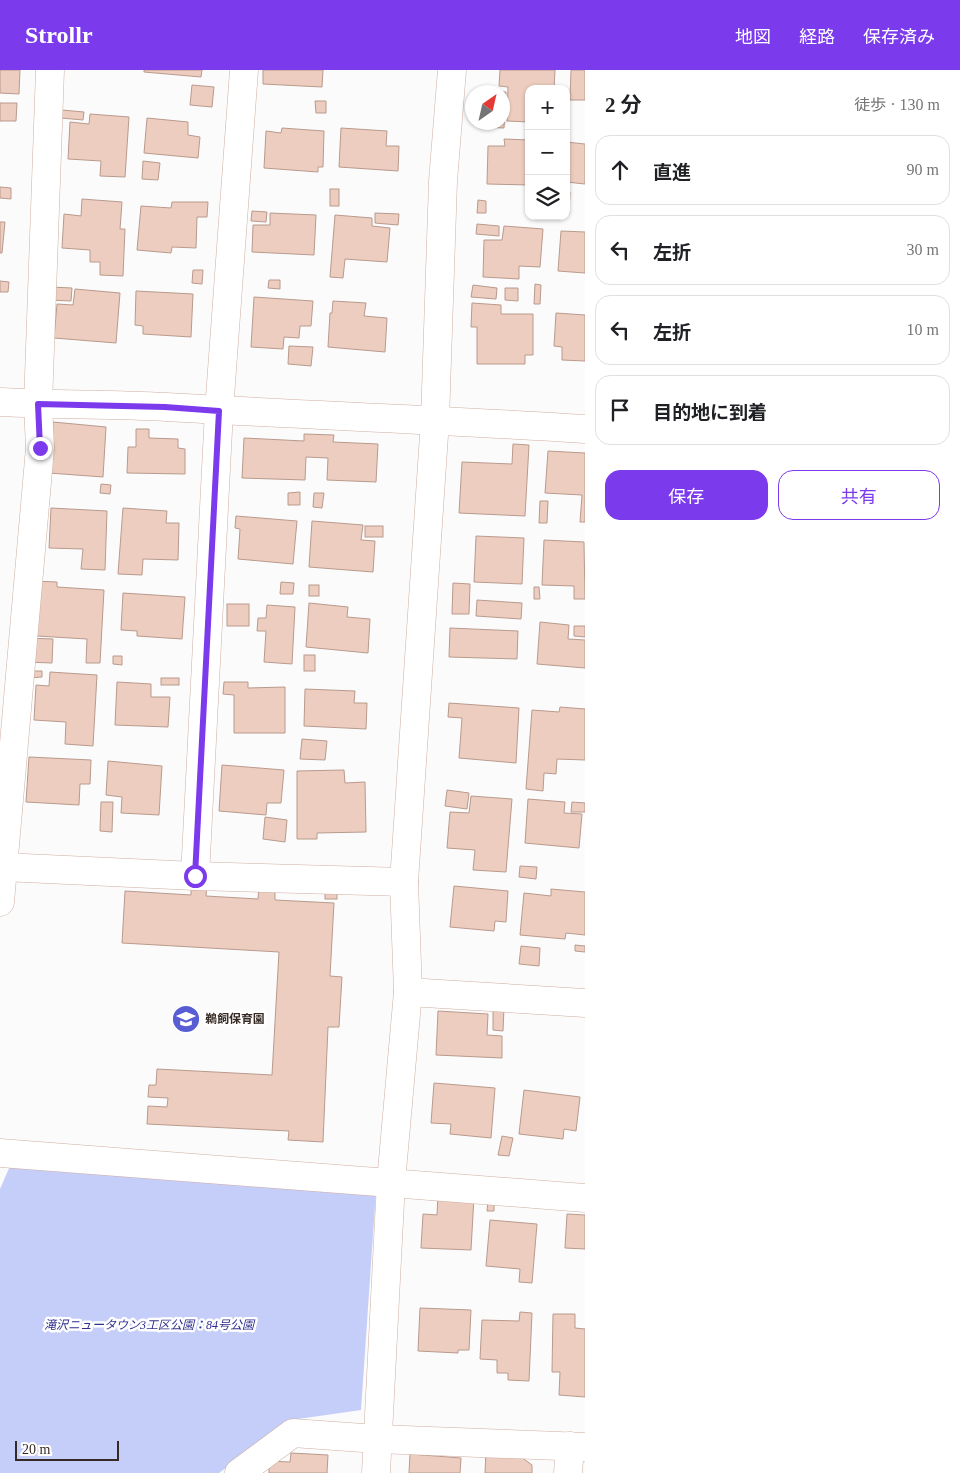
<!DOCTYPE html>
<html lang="ja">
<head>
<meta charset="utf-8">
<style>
	body { margin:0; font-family:"Times New Roman","Noto Sans JP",serif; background:#f6f6f6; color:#202124 }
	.controls { position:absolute; right:15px; top:15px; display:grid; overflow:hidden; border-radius:10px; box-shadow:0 1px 4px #0004 }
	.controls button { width:45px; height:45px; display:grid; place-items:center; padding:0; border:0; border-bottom:1px solid #e0e0e0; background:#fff; color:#202124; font:25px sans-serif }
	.compass { position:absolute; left:465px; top:15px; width:45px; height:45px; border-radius:50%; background:#fff; box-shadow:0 1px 4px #0004; rotate:34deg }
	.scale { position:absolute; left:15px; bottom:12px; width:104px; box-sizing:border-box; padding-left:5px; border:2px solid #362a25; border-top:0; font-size:14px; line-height:18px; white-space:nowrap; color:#362a25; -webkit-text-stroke:4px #fff; paint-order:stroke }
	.stop { position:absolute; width:15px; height:15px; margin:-11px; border:4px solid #7c3aed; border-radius:50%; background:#fff }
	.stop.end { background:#7c3aed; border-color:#fff; box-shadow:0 1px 5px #0008 }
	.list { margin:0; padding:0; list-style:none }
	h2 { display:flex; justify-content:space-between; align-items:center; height:65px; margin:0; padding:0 20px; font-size:21px }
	h2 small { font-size:16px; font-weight:400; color:#757577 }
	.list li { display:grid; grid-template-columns:32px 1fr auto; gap:15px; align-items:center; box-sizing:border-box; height:70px; margin:0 10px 10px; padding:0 10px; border:1px solid #e0e0e0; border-radius:15px }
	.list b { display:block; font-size:19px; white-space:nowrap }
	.list em { font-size:16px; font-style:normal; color:#757577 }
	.actions { display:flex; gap:10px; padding:15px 20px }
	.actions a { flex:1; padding:11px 0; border:1px solid #7c3aed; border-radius:15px; text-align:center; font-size:18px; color:#7c3aed }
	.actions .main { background:#7c3aed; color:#fff }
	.icon { flex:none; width:28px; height:28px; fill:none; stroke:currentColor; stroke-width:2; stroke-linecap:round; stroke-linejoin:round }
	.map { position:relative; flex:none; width:585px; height:1403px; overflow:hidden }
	header { display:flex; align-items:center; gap:30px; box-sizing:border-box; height:70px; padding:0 25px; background:#7c3aed; color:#fff }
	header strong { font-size:24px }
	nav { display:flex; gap:28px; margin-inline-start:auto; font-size:18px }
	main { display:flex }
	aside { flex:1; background:#fff }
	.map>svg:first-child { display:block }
	.park { fill:#c5cdf9 }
	.building { fill:#edcdbf; stroke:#b99a8d }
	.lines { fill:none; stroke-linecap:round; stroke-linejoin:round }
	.street-casing { stroke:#cfafa2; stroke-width:29 }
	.street { stroke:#fff; stroke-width:28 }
	.route { stroke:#7c3aed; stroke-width:6 }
	.labels { text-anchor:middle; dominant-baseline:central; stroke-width:5; stroke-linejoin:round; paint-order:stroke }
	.poi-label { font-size:12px; font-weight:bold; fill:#362a25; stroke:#fff; text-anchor:start }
	.park-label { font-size:12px; font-style:italic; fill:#302e8e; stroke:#fff }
</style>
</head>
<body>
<header>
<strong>Strollr</strong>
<nav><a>地図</a><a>経路</a><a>保存済み</a></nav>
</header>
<main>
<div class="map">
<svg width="585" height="1403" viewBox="0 0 585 1403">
	<rect width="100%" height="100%" fill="#fbfbfb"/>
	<path class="park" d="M10,1096l366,25 -15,219 -70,10 -72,53h-219v-284z"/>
	<g class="building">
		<path d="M0,0h20l-1,24 -19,-1z"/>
		<path d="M144,0h58l-1,7 -57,-5z"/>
		<path d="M263,0h60l-1,17 -59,-3z"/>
		<path d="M500,0h55l-1,19h-25v33l-22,-1 1,-34 -9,-1z"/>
		<path d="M571,0h14v30h-15z"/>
		<path d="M192,15l22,2 -2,20 -22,-2z"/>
		<path d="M483,21l23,1 -2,36 -23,-1 1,-5h20v-30h-19z"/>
		<path d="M315,31h11v12h-10z"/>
		<path d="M0,33h17l-1,18h-16z"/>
		<path d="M62,40l22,2 -1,8 -22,-2z"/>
		<path d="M90,44l39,3 -4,60 -25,-1 1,-15 -33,-2 2,-37 19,2z"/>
		<path d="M147,48l41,4v13l12,2 -2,21 -54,-5z"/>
		<path d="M282,58l42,3 -1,36h-5v5l-54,-4 2,-37 15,2z"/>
		<path d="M341,58l46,3 -1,15h13l-1,25 -59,-4z"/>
		<path d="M504,69l25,1v45l-42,-1 1,-38h17z"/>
		<path d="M566,72l19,2v40l-19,-2z"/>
		<path d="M143,91l17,2 -2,17 -16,-1z"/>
		<path d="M0,117l11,1v11l-11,-1z"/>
		<rect x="330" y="119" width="9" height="17"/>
		<path d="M566,122h4l-1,22h-3z"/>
		<path d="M82,129l40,3 -2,27h5l-2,47 -23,-1v-13h-10v-12l-28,-2 2,-34 17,2z"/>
		<path d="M478,130l8,1v12h-9z"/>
		<path d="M172,132h36l-1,15h-10l-1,31 -24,-1 -1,6 -34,-3 4,-44 30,2z"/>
		<path d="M252,141l15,1 -1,10 -15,-1z"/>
		<path d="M270,143l46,2 -2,40 -62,-3 1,-27h17z"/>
		<path d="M375,143l24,1 -1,11 -23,-2z"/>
		<path d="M335,145l37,3v8l18,2 -3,34 -42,-3 -2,19 -13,-1z"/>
		<path d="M0,152h5l-3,31h-2z"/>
		<path d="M477,154l22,2v10l-23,-2z"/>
		<path d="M504,156l39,3 -3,38 -21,-1v13l-36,-2 1,-37h18z"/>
		<path d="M561,161l24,1v41l-27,-2z"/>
		<path d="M193,200h10l-1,14 -10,-1z"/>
		<path d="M269,210h11v9l-12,-1z"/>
		<path d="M0,211l9,1 -1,10h-8z"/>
		<path d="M535,214l6,1 -1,19h-6z"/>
		<path d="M473,215l24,3 -1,11 -25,-2z"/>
		<path d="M50,217l22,1 -1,13 -21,-1z"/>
		<path d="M505,218h13v13l-13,-1z"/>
		<path d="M75,219l45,4 -4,50 -62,-5 3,-34 16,1z"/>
		<path d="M136,221l57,3 -2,43 -48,-3v-8l-8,-1z"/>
		<path d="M254,227l59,4 -2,25h-11l-1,12 -15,-1 -1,12 -32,-2z"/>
		<path d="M333,231l33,2 -2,13 23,2 -2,34 -57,-5 2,-34h2z"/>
		<path d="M472,233l29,2v9h32v41h-8v9h-48v-37h-6z"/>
		<path d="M556,243l29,2v46l-23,-1v-13l-8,-1z"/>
		<path d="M289,276l24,1 -2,19 -23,-2z"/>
		<path d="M53,352l53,5 -3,50 -54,-4z"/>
		<path d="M136,359h13v9l29,1v9l7,1v25l-58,-1 1,-26h8z"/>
		<path d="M304,364l30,1 -1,7 45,2 -2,38 -49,-2 1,-22 -22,-1 -1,23 -63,-2 2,-40 60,3z"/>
		<path d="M513,374l16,1 -4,71 -66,-3 3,-51 50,2z"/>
		<path d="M548,381l37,2v69h-5l2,-27 -37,-2z"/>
		<path d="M101,414l10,1 -1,9 -10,-1z"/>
		<path d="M300,422v13h-12v-12z"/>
		<path d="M314,423h10l-2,15 -9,-1z"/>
		<path d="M540,431h8l-1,22h-8z"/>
		<path d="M51,438l56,3 -2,59 -24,-1 2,-20 -34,-1z"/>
		<path d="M123,438l44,3 -1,12h13l-1,37 -35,-1 -1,16 -24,-1z"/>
		<path d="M236,446l61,5 -4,43 -55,-5 2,-30 -5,-1z"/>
		<path d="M312,451l51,4 -2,15 14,1 -2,31 -64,-5z"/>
		<rect x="365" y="456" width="18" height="11"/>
		<path d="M476,466l48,2 -2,46 -48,-2z"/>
		<path d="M544,470l40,2 1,57h-11v-13l-32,-1z"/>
		<path d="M33,511l24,1v5l47,3 -4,73h-14l1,-24 -50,-3z"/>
		<path d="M281,512l13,1 -1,11h-13z"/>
		<path d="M453,513l17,1 -1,30h-17z"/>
		<rect x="309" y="515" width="10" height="11"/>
		<path d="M534,517h5l1,12h-6z"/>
		<path d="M123,523l62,4 -3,42 -45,-3v-5l-16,-1z"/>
		<path d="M477,530l45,3 -1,16 -45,-3z"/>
		<path d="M309,533l39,4 -1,10 23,2 -2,34 -62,-6z"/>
		<rect x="227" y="534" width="22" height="22"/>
		<path d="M267,535l28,2 -3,57 -28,-2 2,-31h-9l1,-13h8z"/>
		<path d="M540,552l29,3 -1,14 17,1v28l-48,-4z"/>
		<path d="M574,556h11v11l-11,-1z"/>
		<path d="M450,558l68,3 -1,28 -68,-2z"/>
		<path d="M27,568l26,1 -1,24 -26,-1z"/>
		<rect x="304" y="585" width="11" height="16"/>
		<path d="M113,586h9v9l-9,-1z"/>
		<path d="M27,601h15v6l-15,1z"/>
		<path d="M50,602l47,3 -4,71 -28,-2 1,-22 -32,-2 2,-35 13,1z"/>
		<rect x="161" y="608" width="18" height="7"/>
		<path d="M117,612l34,2v13h19l-2,30 -53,-2z"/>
		<path d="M224,612h24v6l37,-1v46h-51v-38l-11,-1z"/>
		<path d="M305,619l50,2 -1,12h13l-1,26 -62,-3z"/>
		<path d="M449,633l70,5 -3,55 -57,-5 3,-40 -14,-1z"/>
		<path d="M560,637l25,2v51l-28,-1 -1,15 -12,-1 -1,18 -17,-2 6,-79 27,2z"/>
		<path d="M302,669l25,2 -2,19 -25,-1z"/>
		<path d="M29,687l62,3 -1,24h-10l-1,21 -53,-3z"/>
		<path d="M108,691l54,5 -3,49 -38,-2 1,-16 -16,-2z"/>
		<path d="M222,695l62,5 -3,33h-14l-1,12 -47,-4z"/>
		<path d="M344,700l1,13 20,-1 1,50 -49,1v6h-20v-68z"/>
		<path d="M447,720l22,3 -2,16 -22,-3z"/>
		<path d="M471,726l41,3 -6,73 -33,-2 2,-20 -28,-2 3,-36 19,1z"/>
		<path d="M528,729l37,3 -1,11 18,1 -3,34 -54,-5z"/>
		<path d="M101,732h12l-1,30 -12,-1z"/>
		<path d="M572,732l13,1v9h-14z"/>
		<path d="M265,747l22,3 -2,22 -22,-3z"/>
		<path d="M520,796l17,1 -1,12 -17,-2z"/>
		<path d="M191,813l16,1 -1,12 52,3 1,-12h16v13l59,3 -4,73 12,1 -3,50h-11l-5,115 -35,-2 1,-9 -142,-7 1,-18 19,1 1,-9 -20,-1 1,-12h7l1,-16 115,6 7,-123 -157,-9 3,-52 66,4z"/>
		<path d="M454,816l54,5 -2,31 -11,-1 -1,10 -44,-4z"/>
		<rect x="325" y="819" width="12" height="10"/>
		<path d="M551,819l34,3v43l-19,-2 -1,6 -45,-4 4,-42 27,3z"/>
		<path d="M575,875l10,1v6l-10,-1z"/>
		<path d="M521,876l19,2 -1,18 -20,-2z"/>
		<path d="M493,937l11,1 -1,23 -10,-1z"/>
		<path d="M438,941l50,3 -1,21 15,1v22l-66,-3z"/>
		<path d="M434,1013l61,5 -4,50 -41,-4 1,-10 -20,-1z"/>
		<path d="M524,1020l56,7 -4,34 -12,-2 -1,10 -44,-5z"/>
		<path d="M502,1066l11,2 -4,18 -11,-1z"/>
		<path d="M438,1124l36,2 -3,54 -50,-2 2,-34 14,1z"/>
		<path d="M488,1131l6,1v9h-7z"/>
		<path d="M567,1144l18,1v34l-20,-1z"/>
		<path d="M490,1150l47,4 -5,59 -13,-1 1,-13 -34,-3z"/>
		<path d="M420,1238l51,2 -2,40h-11v3l-40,-2z"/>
		<path d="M520,1242l12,1 -3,68 -21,-1v-7h-11v-13l-17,-1 2,-39 37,1z"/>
		<path d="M553,1244h22v14l10,1v68l-26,-2 1,-23h-8z"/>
		<path d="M486,1381l31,3 15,11v8h-47z"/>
		<path d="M291,1383l37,2 -1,18h-58v-12l21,1z"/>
		<path d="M410,1384l51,4 -1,15h-51z"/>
	</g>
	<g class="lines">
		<defs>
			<g id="street">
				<path d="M0,332c55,3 111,2 166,5 140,8 279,13 419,22"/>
				<path d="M3,797l192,9 209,6"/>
				<path d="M195,806l24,-465 25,-341"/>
				<path d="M0,832l40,-454 -2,-44 12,-334"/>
				<path d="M408,922l177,11"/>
				<path d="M0,1083l585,45"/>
				<path d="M239,1403l54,-40 84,6 208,8"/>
				<path d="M376,1403l15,-291 17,-190 -4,-110 31,-462 8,-239 9,-111"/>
				<path d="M568,1403l2,-27"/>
			</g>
		</defs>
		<use href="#street" class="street-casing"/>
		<use href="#street" class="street"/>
	</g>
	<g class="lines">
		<path class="route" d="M40,378l-2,-44 127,3 54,4 -24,465"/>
	</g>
	<defs>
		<symbol id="school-disc" viewBox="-11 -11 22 22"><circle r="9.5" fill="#585dd4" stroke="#fff"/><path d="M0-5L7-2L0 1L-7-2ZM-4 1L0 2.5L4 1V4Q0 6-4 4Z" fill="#fff"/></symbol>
	</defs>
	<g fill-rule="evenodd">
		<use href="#school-disc" x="170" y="933" width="32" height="32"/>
	</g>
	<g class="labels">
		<g class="poi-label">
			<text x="205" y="949">鵜飼保育園</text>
		</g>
		<g class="park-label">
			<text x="149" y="1255">滝沢ニュータウン3工区公園：84号公園</text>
		</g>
	</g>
</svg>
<div class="controls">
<button>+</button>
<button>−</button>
<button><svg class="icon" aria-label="layers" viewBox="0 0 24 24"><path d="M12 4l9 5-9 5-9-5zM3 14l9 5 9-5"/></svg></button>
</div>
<svg class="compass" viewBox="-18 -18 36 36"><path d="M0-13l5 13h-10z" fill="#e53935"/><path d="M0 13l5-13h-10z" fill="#757577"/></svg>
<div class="scale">20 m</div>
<div class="stop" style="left:195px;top:806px"></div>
<div class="stop end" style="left:40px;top:378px"></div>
</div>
<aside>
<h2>2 分<small>徒歩 · 130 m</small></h2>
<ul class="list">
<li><svg class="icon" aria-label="ahead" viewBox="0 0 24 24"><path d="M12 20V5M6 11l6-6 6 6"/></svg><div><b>直進</b></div><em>90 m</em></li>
<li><svg class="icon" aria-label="left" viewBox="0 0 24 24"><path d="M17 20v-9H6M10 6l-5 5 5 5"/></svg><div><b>左折</b></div><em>30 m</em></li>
<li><svg class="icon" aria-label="left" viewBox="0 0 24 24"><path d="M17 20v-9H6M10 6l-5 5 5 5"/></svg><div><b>左折</b></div><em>10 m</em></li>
<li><svg class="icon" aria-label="arrive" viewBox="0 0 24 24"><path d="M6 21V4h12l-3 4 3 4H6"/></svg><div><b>目的地に到着</b></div></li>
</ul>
<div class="actions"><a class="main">保存</a><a>共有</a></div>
</aside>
</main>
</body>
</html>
